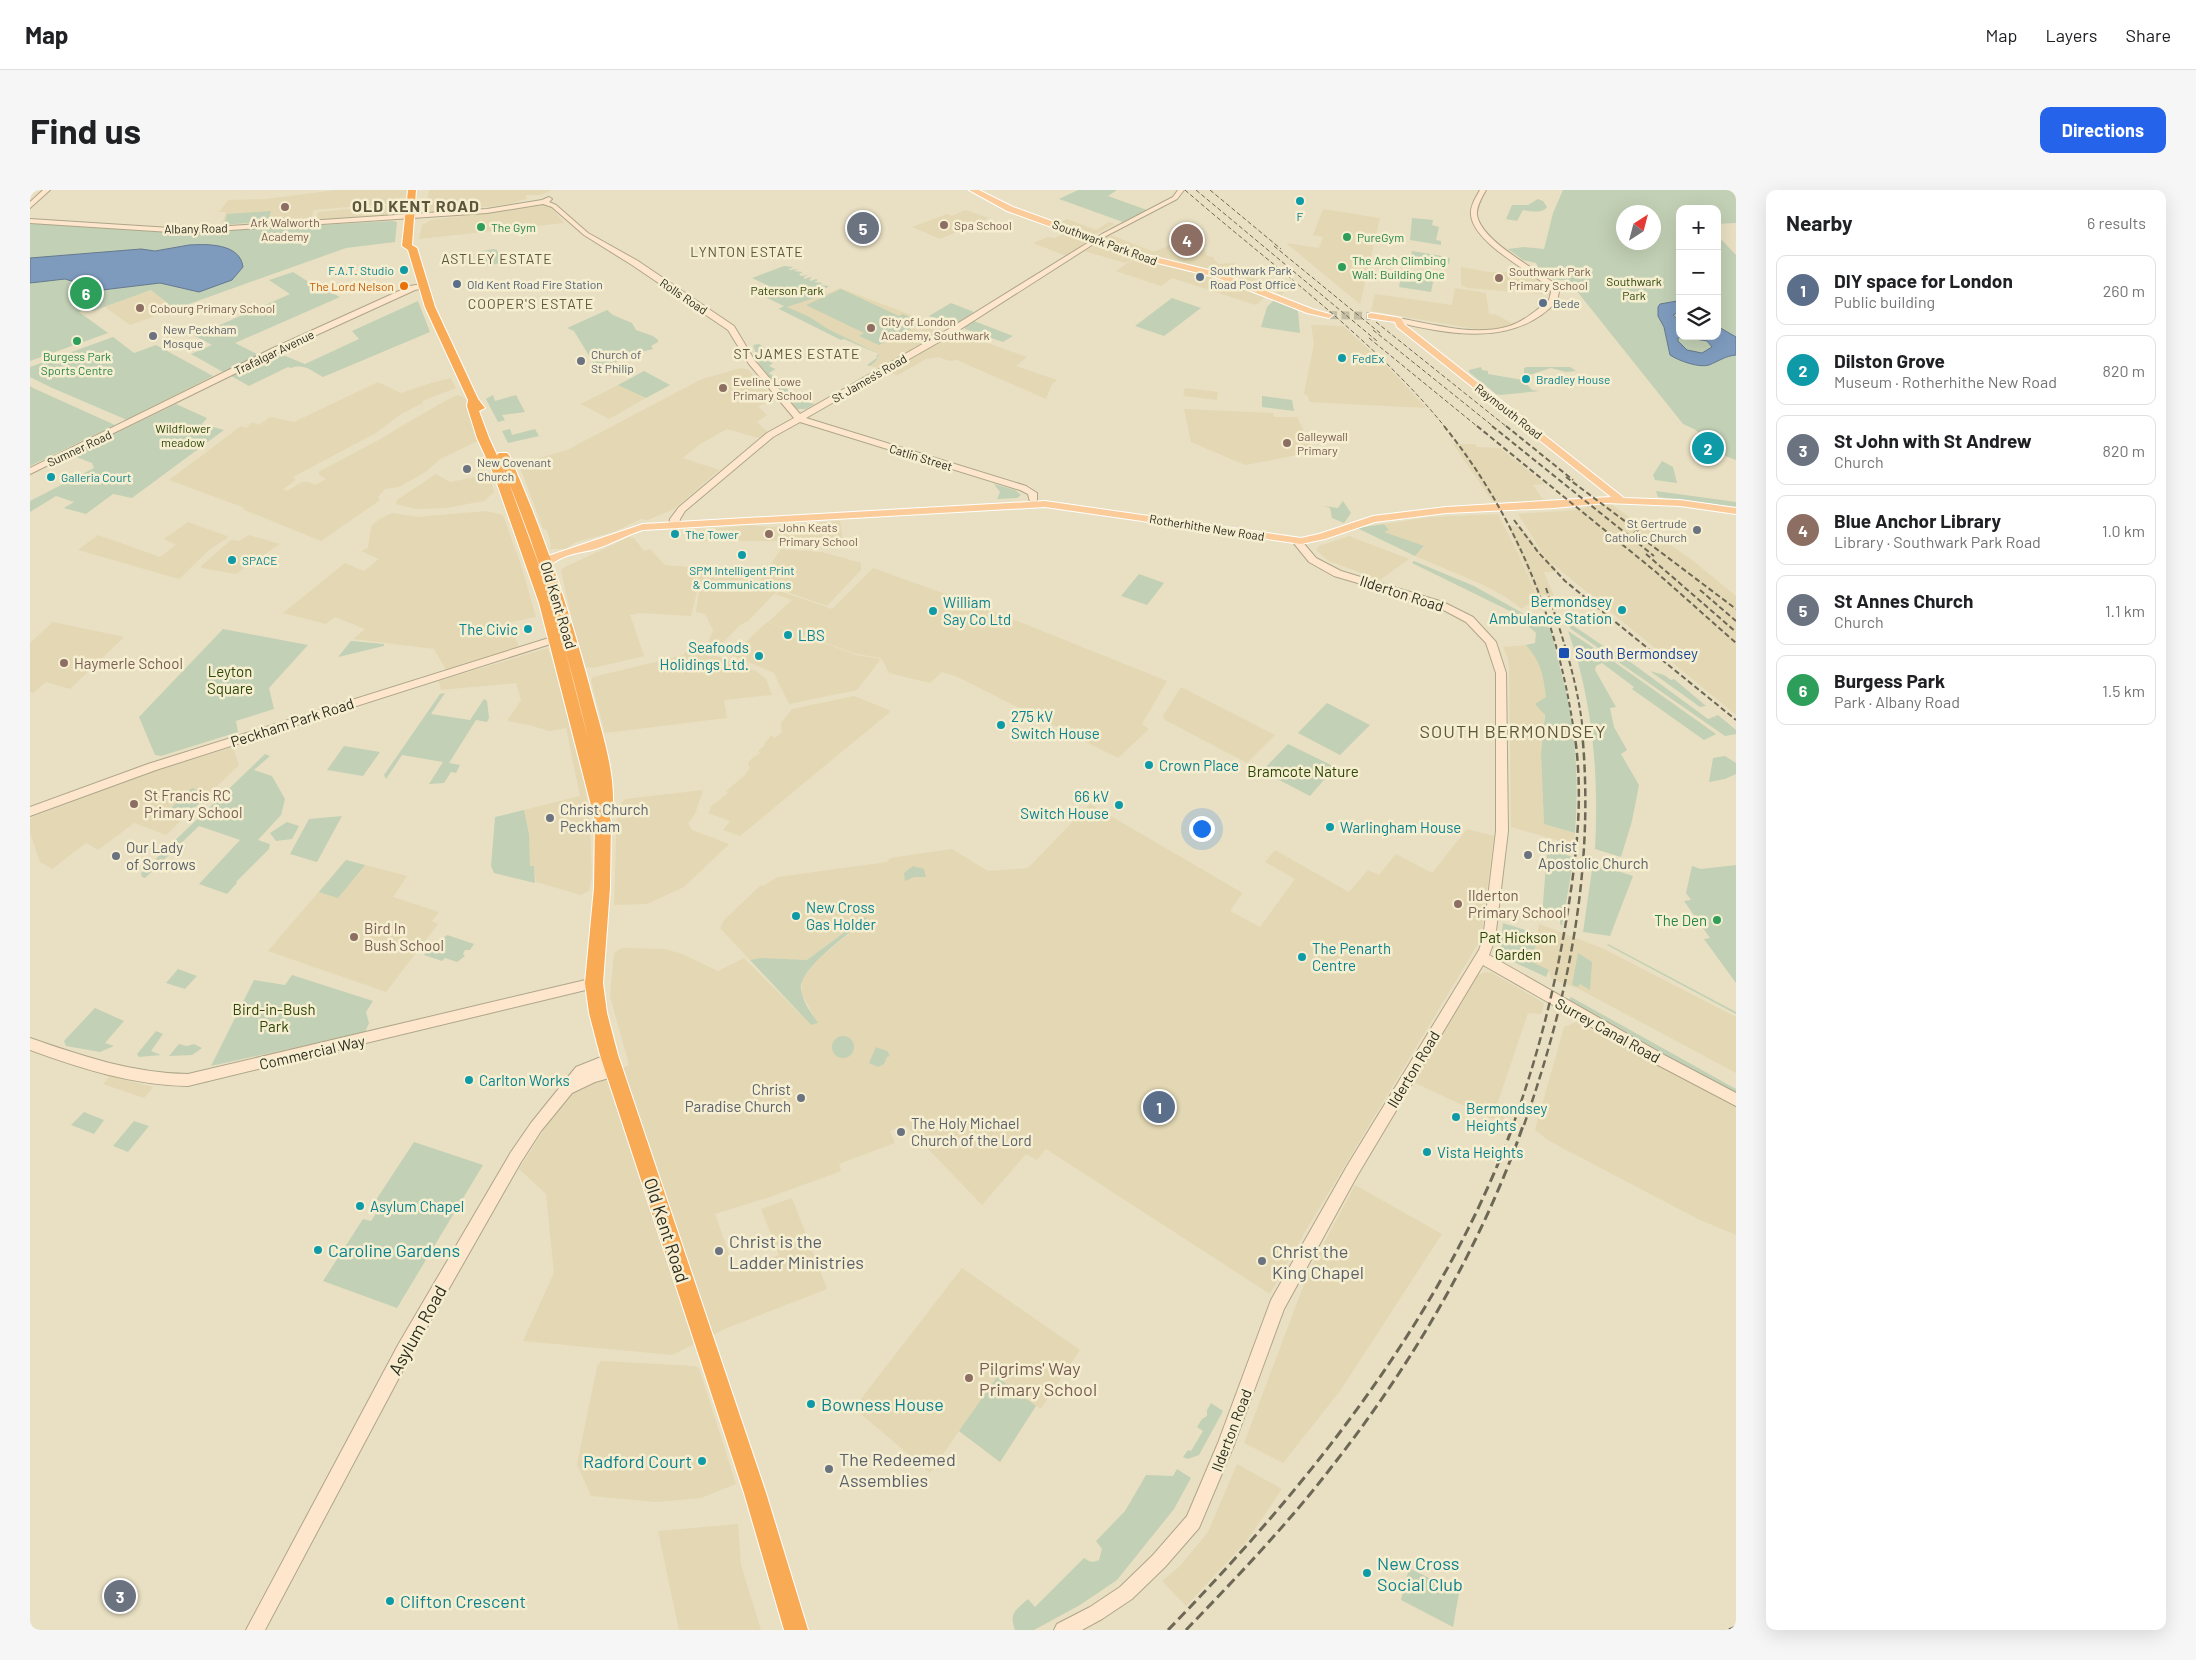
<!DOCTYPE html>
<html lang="en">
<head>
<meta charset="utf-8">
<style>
	body { margin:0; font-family:Barlow,sans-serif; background:#f6f6f6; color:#202124 }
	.controls { position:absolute; right:15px; top:15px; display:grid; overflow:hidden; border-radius:10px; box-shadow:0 5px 20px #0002 }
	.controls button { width:45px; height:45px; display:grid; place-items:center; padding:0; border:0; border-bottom:1px solid #e0e0e0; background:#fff; color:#202124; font:25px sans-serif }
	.compass { position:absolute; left:1586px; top:15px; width:45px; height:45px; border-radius:50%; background:#fff; box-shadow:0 5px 20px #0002; rotate:36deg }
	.you { position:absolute; left:1171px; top:638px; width:18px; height:18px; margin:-12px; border:4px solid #fff; border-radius:50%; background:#1a73e8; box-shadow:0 0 0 8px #1a73e833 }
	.badge { display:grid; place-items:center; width:32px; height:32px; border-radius:50%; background:#2563eb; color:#fff; font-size:16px; font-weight:700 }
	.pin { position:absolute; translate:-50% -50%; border:2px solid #fff; box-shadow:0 1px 5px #0006 }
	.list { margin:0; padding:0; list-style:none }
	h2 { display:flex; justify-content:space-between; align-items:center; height:65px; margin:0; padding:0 20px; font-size:21px }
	h2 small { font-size:16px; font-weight:400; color:#757577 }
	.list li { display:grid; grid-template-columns:32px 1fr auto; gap:15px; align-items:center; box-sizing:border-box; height:70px; margin:0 10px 10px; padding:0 10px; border:1px solid #e0e0e0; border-radius:10px }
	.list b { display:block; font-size:19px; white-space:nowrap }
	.list p { margin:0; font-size:16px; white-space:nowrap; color:#757577 }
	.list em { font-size:16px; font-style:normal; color:#757577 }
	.icon { flex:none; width:28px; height:28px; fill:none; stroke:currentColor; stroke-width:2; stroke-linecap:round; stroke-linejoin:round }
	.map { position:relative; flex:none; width:1706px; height:1440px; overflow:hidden; border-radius:10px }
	header { display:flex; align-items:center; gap:30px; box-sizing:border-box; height:70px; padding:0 25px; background:#fff; border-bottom:1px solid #e0e0e0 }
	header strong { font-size:24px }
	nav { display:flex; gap:28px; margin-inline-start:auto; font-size:18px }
	.intro { display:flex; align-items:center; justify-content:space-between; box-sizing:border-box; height:120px; padding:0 30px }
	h1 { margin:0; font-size:35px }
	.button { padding:12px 22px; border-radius:10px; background:#2563eb; color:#fff; font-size:18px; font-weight:700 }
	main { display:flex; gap:30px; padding:0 30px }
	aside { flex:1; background:#fff; border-radius:10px; box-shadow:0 5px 20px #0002 }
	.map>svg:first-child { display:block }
	.built { fill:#e3d8b3 }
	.green { fill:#c2d0b5; fill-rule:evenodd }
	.water { fill:#7e9bbe; stroke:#66798e; fill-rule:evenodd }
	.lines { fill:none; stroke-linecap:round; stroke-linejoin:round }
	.primary-tunnel { stroke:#c4bca2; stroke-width:8; stroke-dasharray:8 4.5; stroke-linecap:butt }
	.secondary-casing { stroke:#aea68a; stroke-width:2 }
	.primary-casing { stroke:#fff; stroke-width:2 }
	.highway-casing { stroke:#fff; stroke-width:2 }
	.secondary { fill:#fde6cc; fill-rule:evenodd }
	.primary { fill:#fbcc99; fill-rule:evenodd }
	.highway { fill:#f9aa55; fill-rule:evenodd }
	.rail-far3 { stroke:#6d6856; stroke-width:1; stroke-dasharray:4.5 2.5; stroke-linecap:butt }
	.rail-far2 { stroke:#6d6856; stroke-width:2; stroke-dasharray:5.5 3; stroke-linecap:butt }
	.rail-far1 { stroke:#6d6856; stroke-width:2.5; stroke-dasharray:8 4; stroke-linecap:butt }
	.rail { stroke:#6d6856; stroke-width:3; stroke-dasharray:10 5; stroke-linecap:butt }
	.culture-dot { fill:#0f9aa8; stroke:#f6eed0; stroke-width:2 }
	.education-dot { fill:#8d6e63; stroke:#f6eed0; stroke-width:2 }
	.leisure-dot { fill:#2e9e5b; stroke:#f6eed0; stroke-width:2 }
	.service-dot { fill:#5c6f8a; stroke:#f6eed0; stroke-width:2 }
	.food-dot { fill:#e8710a; stroke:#f6eed0; stroke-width:2 }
	.worship-dot { fill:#6b7280; stroke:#f6eed0; stroke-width:2 }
	.transit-dot { fill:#1a4fb4; stroke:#f6eed0; stroke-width:2 }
	.labels { text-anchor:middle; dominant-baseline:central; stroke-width:5; stroke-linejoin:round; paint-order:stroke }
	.far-culture-label { font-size:12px; fill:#0d838f; stroke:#f6eed0; text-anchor:start }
	.far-education-label { font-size:12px; fill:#785e54; stroke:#f6eed0; text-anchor:start }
	.far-leisure-label { font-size:12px; fill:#27864d; stroke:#f6eed0; text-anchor:start }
	.far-street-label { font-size:12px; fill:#2e2b1f; stroke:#f6eed0 }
	.far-service-label { font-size:12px; fill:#4e5e75; stroke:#f6eed0; text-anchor:start }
	.far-park-label { font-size:12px; fill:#2e4607; stroke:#f6eed0 }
	.far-food-label { font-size:12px; fill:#c56008; stroke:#f6eed0; text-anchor:end }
	.far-worship-label { font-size:12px; fill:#5b616d; stroke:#f6eed0; text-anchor:start }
	.far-neighbourhood-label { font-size:14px; letter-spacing:1px; fill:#5d563c; stroke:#f6eed0 }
	.street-label { font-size:15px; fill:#2e2b1f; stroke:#f6eed0 }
	.culture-label { font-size:15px; fill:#0d838f; stroke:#f6eed0; text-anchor:start }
	.transit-label { font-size:15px; fill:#164399; stroke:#f6eed0; text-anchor:start }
	.education-label { font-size:15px; fill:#785e54; stroke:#f6eed0; text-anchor:start }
	.park-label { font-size:15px; fill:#2e4607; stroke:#f6eed0 }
	.worship-label { font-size:15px; fill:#5b616d; stroke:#f6eed0; text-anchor:start }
	.leisure-label { font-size:15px; fill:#27864d; stroke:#f6eed0; text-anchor:end }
	.far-district-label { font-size:16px; font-weight:bold; letter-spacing:1px; fill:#5d563c; stroke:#f6eed0 }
	.quarter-label { font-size:18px; letter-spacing:1px; fill:#5d563c; stroke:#f6eed0 }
	.near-street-label { font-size:18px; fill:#2e2b1f; stroke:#f6eed0 }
	.near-worship-label { font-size:18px; fill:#5b616d; stroke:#f6eed0; text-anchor:start }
	.near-culture-label { font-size:18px; fill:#0d838f; stroke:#f6eed0; text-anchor:start }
	.near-education-label { font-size:18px; fill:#785e54; stroke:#f6eed0; text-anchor:start }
</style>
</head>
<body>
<header>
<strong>Map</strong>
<nav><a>Map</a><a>Layers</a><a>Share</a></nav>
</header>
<div class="intro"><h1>Find us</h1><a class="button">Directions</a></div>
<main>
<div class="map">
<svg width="1706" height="1440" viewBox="0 0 1706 1440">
	<rect width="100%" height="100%" fill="#e9e0c3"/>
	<g class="built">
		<path d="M306,0h71v12l-93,8 -3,9 -89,6 4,-13h-7l9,-12 38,-1z"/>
		<path d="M399,0h123l-11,5h-15l1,4 -22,6 -74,7 -6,-2z"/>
		<path d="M374,14l4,1 -1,8 -4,2 -87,5 2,-8z"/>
		<path d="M515,15l7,3 12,15 -145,16 3,-14 9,-5z"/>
		<path d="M1293,19l57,9 -20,86 -74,-61 33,5 4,-11 -10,-2z"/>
		<path d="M935,20l24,8 -49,21 -28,-12 35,-13 5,2z"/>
		<path d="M1037,29l29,11 13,-8 6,2 -19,10h-4l-31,-12z"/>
		<path d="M1038,42l19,7 1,3 -22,14 -33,-13 15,-6 7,1z"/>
		<path d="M1081,45l43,17 24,-11 9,3 -2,-7 13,-1 9,20 6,1 5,7 17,-1 -2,8 42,14 -1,1 5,2 -1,2 6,2 -2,3 -59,-23 -74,-16 -44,-16 -1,-2z"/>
		<path d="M1068,54l56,19 87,22 26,10 -11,10 -84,-27 -11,8 -45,-15 17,-12 -8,4 -41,-12z"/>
		<path d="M1431,77l28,5 41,1 18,13 4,9 -85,-7 -6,-3z"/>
		<path d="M810,98l87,33 -12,8 5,2 7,-4 13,6 -62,35 -8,-2 9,-8v-4l-51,-25 -20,-13 -22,-9 36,-11z"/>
		<path d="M1425,98l31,5 3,21 8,1 16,9 -10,4 -22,2 -110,-19 4,-17 77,11z"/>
		<path d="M121,100l24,19 -45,16 -25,-18z"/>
		<path d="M1281,135l32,1 49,45 34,37 -117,-6 -1,-6 -4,-2 10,-50z"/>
		<path d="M926,142l71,25 -11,9 41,14 -5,4 -6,15 -89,-39 -8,1 -10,-4 -13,2 -28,16 -12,-3z"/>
		<path d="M711,178l8,2 26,31 -17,5 9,9 -10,7 11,10 -10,6 -31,-9 -27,15 -17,14 36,12 -45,39 -26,11 -7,-1 -27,13 -38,10 -10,7h-16l1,-4 -4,-15 -4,-1 -24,-65 48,-14 135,-71z"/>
		<path d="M421,188l5,10 -34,13 1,2 -22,11 -25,19 -83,44 3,3 -13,9 4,2 15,-9h7l6,3 11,-6 -8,-5 2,-3 64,-34 33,-20 32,-18 9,-4 7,3 14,39 -1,4 -38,18 -13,12 -28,16 -14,2 -7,8 2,3 -59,41 -79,-32 3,-1 -76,-28 72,-54 5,2 6,-6 7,3 11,-8 24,5 84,-40 23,11 30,-10z"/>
		<path d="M588,195l28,13 -37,21 -28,-15z"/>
		<path d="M1155,198l33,4 -1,8 -34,-4z"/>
		<path d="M1154,219l89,4 1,4h23l17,35 -69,13 -54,-23z"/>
		<path d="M1423,254h22l2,3 23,1 45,36 -12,1 11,16 -51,1z"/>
		<path d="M406,284l14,8 39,-8 5,18 -10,9 -38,7 -30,1 -20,-5 1,-4z"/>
		<path d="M1578,312l83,57 45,37v119l-188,-155 11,12h-15l10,24 -17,-2 -29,-68h13l26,34 -29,-46 58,-4z"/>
		<path d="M456,321l17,4 18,50 15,52 -25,5 -1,3 9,22 -3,4 -70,19 -12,-21 -81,-10 12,-10 -30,-12 -9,7 -43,-11 62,-50 19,8 15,-12 -18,-8 7,-3 3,-21 7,-7 14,-7 26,4z"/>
		<path d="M1468,324l21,41 25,57 -10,-6 -8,-1 -4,4 -18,-13 -23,-12 -66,-28 9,-9 -41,-15 6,-2 -5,-6 45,-7z"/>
		<path d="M810,331l4,28 -36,-8h-117v-4h4v-6l53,-6 23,2z"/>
		<path d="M158,332l39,14v2l-18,12 -30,29 -101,-29 20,-15 62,22 16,-12 -12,-6z"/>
		<path d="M219,345l31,9 -44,30 -35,-6v-2l30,-26 8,1z"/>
		<path d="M1319,346l60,23 -29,21 -51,-19 -13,-11 3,-4z"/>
		<path d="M599,347l5,1 10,13 6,-2 15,16 48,4 46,13 22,-33 41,3 39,11v7l-34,36 -48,-17 -31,32 -8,4 -22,23 -11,-2 6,-16 -8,-16 -9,-2 5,-36 -10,40 -51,-3 -10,2 14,41 -51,12 -7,-1 -12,-39 -13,-57 2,-3z"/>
		<path d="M843,378l114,41 180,72 -25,43 7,5 -31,29 -160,-81 -16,-5 -12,11 -41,-10 -8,-15 -25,-4 -88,-32 24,-22 -17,-6 5,-3 52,18z"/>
		<path d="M23,432l71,15 -54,52 -24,-7 -13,11 -3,-1v-49z"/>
		<path d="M737,432l89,33 25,4 -24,31 -68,14 -15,-31 -42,-18z"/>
		<path d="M1496,455l10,11 6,13 4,28 -5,56 3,71 31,9 -1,12 -63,-18 -2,-158 -1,-10 -5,-12z"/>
		<path d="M518,458l24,70 10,39 8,69 2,50 -3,15 -8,4 -45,-13 -2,-16h-4l-1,-32 -5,-24 56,-14 -14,-68 -17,3 -20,-6 -22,-4 14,-21 -5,-17 -75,7 -2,-9z"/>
		<path d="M660,461l18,2 48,18 10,8 6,16 -48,5 3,18 -122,15 -14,-52 2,-4 91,-22v-2z"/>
		<path d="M1151,497l94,48 -28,28 -82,-43 -2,-4z"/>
		<path d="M824,506l35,14 1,2 -150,124 -17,-6 7,-9 -22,-8 3,-4 -1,-2 18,-14 -2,-2 19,-16 5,-7 -2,-5 2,-3 10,-7 -2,-2 7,-6 -1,-1 7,-8 4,2 7,-6 -1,-9 11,-14z"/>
		<path d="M203,557l6,18 -73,70 -32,-12 -36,27 -12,-7 -34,26 -12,-7 -10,-29v-15l119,-45z"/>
		<path d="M673,600l-8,24 -7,9 4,7 37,14 -45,43 -37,17 -33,1 3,-96 8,-10z"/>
		<path d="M1060,614l151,88 1,2 -12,17 30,16 35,-48 -30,-17 10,-12 74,42 19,-22 11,5 17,-21 36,19 35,-44 27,7 -13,103 -176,293 -35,62 -224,-145 -9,11 -11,-6 -44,51 -77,-80 -15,6 5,12 -56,21 2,7 -71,26 -55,17 20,57 44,-16 -18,-46 31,-11 35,91 -100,39 -55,27 -149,-14 31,-68 -8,-79 -27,-25 32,-50 28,-33 50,-21 -19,-69 4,-43 8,-5 43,1 17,5 36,17 26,-13 67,67 6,-2 -15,-29v-15l16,-19 48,-41 -1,-2 -58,43 -47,-2 -10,2 -30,-32 4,-8 37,-35 2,1 15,-9 109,-15 3,-4 62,-9 36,22 40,-3z"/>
		<path d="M316,670l61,16 -14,21 46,15 -7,9 6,3 -52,68 -118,-41z"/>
		<path d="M1509,734l63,24 134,69v56l-157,-84 -28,-10 -2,-9 -17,-7z"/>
		<path d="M1457,782l5,1 52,30 -2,11 -14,-1 -32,95 14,16 -3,2 -94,-44 64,-107z"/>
		<path d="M1546,832l160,85v128l-38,-16 -147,-77 -16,-12 29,-103z"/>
		<path d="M80,886l43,11 -9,11 -41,-14z"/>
		<path d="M1325,995l87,49 -102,157 -57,72 -39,-20 65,-172z"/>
		<path d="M932,1078l118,82 -39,59 -5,-3 -36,56 -41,-31 -29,42 -76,-65z"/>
		<path d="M571,1171l93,5 5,2 37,116 -35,14 -45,4 -65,-6 -14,-32 20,-97z"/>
		<path d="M1207,1274l45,25 -36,53 -60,64 -24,-25 18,-15 28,-34z"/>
		<path d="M708,1334l3,41 20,65h-82l-21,-99z"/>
	</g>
	<g class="green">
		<path d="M1048,0h39l-9,6 39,14 -24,12 -64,-23z"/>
		<path d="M1533,0h173v33l-19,1v-15h-37v127h37v-101l19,20v205l-22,-8 -18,-22 -13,-6 -115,-144h-14l-16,-10 1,-1 -3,-6 -13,-3 -15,-11 16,-2 20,2 9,-36zM1594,22h30v30h-30z"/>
		<path d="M1508,9l5,2 4,6c-5,7 -16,4 -24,3l-6,11 -11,-2 6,-14h16z"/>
		<path d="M241,21l-3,10 -44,4 3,-11z"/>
		<path d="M1382,28l21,2 -1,5 7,2 -3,13 5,1v4l-31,-5z"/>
		<path d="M362,31l5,1 -2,20 -49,6 -171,61 -24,-19 -58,21 -5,-2 -9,3 29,21 -78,28v-138l151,10z"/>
		<path d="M464,59l3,1 4,13 -17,3 -5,-13 -2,-1z"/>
		<path d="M1382,61l30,5v3l1,-2 7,1 -1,6 -38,-6z"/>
		<path d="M754,76l9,1 -5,3 10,-1 -4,2 9,1 -4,2 2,2 7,-1 -4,2v2l7,-2h1l-3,3 2,1 5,-2 2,1 -4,2 9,1 -4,2 10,1 -7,5 5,3 -40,13 21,9 20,13 51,25c0,5 -5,9 -9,12l-3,-1 11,-8 -2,-1 3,-2 -35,-15 -3,1 -62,-31 -6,3 11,-6 -26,-12 13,-7 -19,-9z"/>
		<path d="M1372,80l33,4 -4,18 -32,-5z"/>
		<path d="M263,82l19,12 28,13 -105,46 24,12 -36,17 -32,-18 21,-9 -17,-9 95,-42 -21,-14z"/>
		<path d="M811,99l58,27 4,-2 19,9 -43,22 -20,-9 5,-3 -58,-28z"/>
		<path d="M1142,108l29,10 -37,28 -29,-10z"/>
		<path d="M1245,109l23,12 2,22 -39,-6 6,-20z"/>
		<path d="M388,111l12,31 -107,45c-11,-6 -19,-14 -32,-9l-3,-1 -39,19 -18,-10 47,-23 27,11 54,-25 -7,-8z"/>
		<path d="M921,113l23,9 -20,13 -25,-9z"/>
		<path d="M577,120l6,5 19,8 4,7 17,6 5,4v2l-7,4 2,3 -25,6 2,3 -31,9 -5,-3 -20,-33 -7,-3z"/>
		<path d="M944,131l39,15 -10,6 -38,-13v-2z"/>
		<path d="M83,147l21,16 22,-8 57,31 -86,44 -77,-33 -20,-10v-10z"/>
		<path d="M729,154l6,4 -7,4 5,3 -3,3 13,5 -4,3 6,3 4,-2 -10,6 8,6h-6l-12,-15 -6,-19z"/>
		<path d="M1451,177l1,3 6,1v3l35,6 9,10 8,1 -40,4 -4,-1 -27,-22v-2z"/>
		<path d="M1497,177h43l6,4 -10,1 -15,-4 -25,8 -2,-3v-5z"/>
		<path d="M614,181l26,14 -24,13 -28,-13z"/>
		<path d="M745,190l18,14 -4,3 10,5 8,-5 -4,4 12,3 -9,5h-9l-24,-28z"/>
		<path d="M0,196l3,2 82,37 -85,41z"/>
		<path d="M463,205l2,6 21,-6 9,17 -23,3 3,5 -7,2 -12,-23z"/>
		<path d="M1232,206l30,4 2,11 -32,-4z"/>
		<path d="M146,214l31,14 -5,6 22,6 -92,68 -19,-4 -27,20 -22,-6 10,-6 -18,-6 -26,16v-11l64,-33 -2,-5 -21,-8z"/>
		<path d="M480,239l2,6 23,-6 4,7 -31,7 -6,-12z"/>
		<path d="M1632,271l11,6 4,16 -22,-3 -2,-5z"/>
		<path d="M964,294l21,6 6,5 -4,3 -20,1 3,-7z"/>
		<path d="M1626,301l80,11v5l-78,-10z"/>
		<path d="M1313,311l8,12 -7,10 -12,-5 -2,-10 -7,-2 15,2z"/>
		<path d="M1354,334l5,6 -5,2 40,14 -9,10 -58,-28z"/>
		<path d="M1384,371l60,25 77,43c5,27 14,54 19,81 7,41 8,82 5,123l-31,-9 -3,-71 4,-38 -10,-11 11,-7c-3,-23 -5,-35 -20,-52l9,-2 1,-10 -24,-21 -100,-49z"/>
		<path d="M1109,384l25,9 -17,22 -26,-9z"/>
		<path d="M1536,432c21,11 38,27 59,36l83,61 10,-4 18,15v4l-11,2 -154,-107z"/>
		<path d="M193,439l85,16 -39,43 5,21 -38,12 2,11 -77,24 -6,-1 -16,-38z"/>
		<path d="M1538,441l38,25 110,78 -12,6 -72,-51 2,-2 -32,-24 -6,3 -1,4 21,37 -6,1 4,19 13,23 -6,4 18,31 -7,36 -11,36 -26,-8c4,-73 -2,-149 -27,-218z"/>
		<path d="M321,451h1l32,3v2l-46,11z"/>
		<path d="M1620,481l14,4 7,5 3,-1 32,27 -6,1z"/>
		<path d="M415,503l-14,21 39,6 14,-21 3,2 2,17 -2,4 -11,-2 -27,43 11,2 -4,8 -5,-1 -7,11 -15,1 14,-22 -41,-7 -16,24 -2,-4 56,-81z"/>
		<path d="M1297,513l43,22 -30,30 -42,-22z"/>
		<path d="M1258,554l47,23 -25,29 -48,-25z"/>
		<path d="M314,556l36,6 -17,24 -36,-6z"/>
		<path d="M235,564l5,2 -16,14 18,6 13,23 -4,16 -23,25 12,4 -1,5 -33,33 1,1 -10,11 -28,-10 41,-44 -41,-14 -54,52 -3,-1 -1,-4z"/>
		<path d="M1695,566l11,7v11l-11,5 -16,3 4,-24z"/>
		<path d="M162,598l17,6 -24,23 -17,-6z"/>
		<path d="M494,620l5,24 1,32h4l1,17 -41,-10 -3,-7 4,-49z"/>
		<path d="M312,626l-25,46 -27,-8 19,-35z"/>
		<path d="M257,632l12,4 -7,13 -16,2 -6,-8z"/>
		<path d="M1522,661l22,6 -12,69 -2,-2v-4l-18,-4 5,-64z"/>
		<path d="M316,670l19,5 -27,33 -19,-6z"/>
		<path d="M1563,673l40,13 -23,60 -27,-4z"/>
		<path d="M1706,675v118l-32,-44 6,-1 -26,-37 7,-1 -5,-7 6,-27 9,3z"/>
		<path d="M883,676l11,3 2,8h-12l-9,4 -1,-8z"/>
		<path d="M835,727l2,2c-16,13 -67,49 -66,69 1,13 10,25 17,35l-7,2 -61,-65 10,-2 47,2z"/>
		<path d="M1473,733l35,11 -6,28 17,8 -3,7 -39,-18 -7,-6z"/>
		<path d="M417,745l27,9 -4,6h-5l-2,4 2,2 -8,6 -12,-4 -3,3 -18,-6c7,-8 16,-13 23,-20z"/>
		<path d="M1578,754l128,68v2l-129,-69z"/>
		<path d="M1548,763l14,9 -2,28 -10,-6 -2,3 -6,-2z"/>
		<path d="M148,779l19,7 -12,13 -19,-6z"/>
		<path d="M262,785l81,26 -7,11 3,11 -4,9 -154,34 43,-86 31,5z"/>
		<path d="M1541,807l165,92v6l-168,-94z"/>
		<path d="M65,818l29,13 -19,22 9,3 -14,6 -34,-6 -2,-5z"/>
		<path d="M126,841l7,3 -12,17 10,4 -22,2 -2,-3z"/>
		<circle cx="813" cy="857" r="11"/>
		<path d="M149,854l8,2 7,-2 8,4 -10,7 -23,1z"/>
		<path d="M846,857l11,4 3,5 -3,1 -3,7 -6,3 -9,-4z"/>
		<path d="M54,922l20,8 -10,14 -23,-9z"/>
		<path d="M104,931l15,5 -21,26 -15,-6z"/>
		<path d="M384,952l69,23 -86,143 -74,-27 40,-62 8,2 12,-18 -7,-3z"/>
		<path d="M967,1187l39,29 -36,56 -41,-31z"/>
		<path d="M1181,1213l12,8 -24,44 -11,4 -5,-2 5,-7 3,1 12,-20 -6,-4 5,-8 5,-3v-6z"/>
		<path d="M1147,1279l14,9 -17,31 -57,71 -37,25 -46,25h-19c-6,-18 0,-19 13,-31l7,8 49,-49c5,4 9,5 15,2l3,-11 -6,-8 29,-30 21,-36 27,1z"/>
		<path d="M1379,1378l50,25 -6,34 -52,-27z"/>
	</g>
	<g class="water">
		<path d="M159,55c18,-1 51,-2 54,22l-11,13 -33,12 -39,-9 -58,7 -37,-11 -35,4v-25l111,-9 14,2z"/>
		<path d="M1647,111l3,1v10l-7,3 7,6v15h37v-10l19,11v18c-11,1 -17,6 -27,10 -10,3 -30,-4 -39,-10l-6,-28 -6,-11v-9l2,-3zM1653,147l24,4 5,6 -10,6 -15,-3 -9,-9v-3z"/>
	</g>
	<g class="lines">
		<path class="primary-tunnel" d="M1299,125l42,1"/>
		<defs>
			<g id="secondary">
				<path d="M13,0h7l-20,18v-6z"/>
				<path d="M1148,0h6l-7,9 -71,37 -153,98 -147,84 220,68 11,7v13h-6l-3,-12 -8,-4 -220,-68 -27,15 -88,74 -5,8 -1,6 -5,3 -5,-3 1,-6 9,-12 88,-74 27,-15 -45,-54 -21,-34 -96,-65 -48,-30 -32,-28 -9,-3 -56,9 -301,20 -156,-10v-4l156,10 301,-20 55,-9 7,-3 3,2 -3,3 7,3 32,28 50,28 96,65 21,35 45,53 147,-84 155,-96 71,-37z"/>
				<path d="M1450,0h6c-4,7 -10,17 -9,25 4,26 58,53 78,69l4,8 -2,9c-43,47 -107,33 -162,21l-1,-2 4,-2c34,6 74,18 108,9 16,-4 31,-17 43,-27l2,-8 -2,-5c-21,-17 -75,-44 -78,-72 -1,-9 5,-18 9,-25z"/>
				<path d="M392,94h3v4l-10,2 -138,63 -247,121v-6l241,-119 139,-63z"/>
				<path d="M1267,348l3,1 16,19 25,13 102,31 30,15 23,25 10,31 2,158 -13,108 -6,16 177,101 70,37v13l-80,-42 -173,-99 -126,211 -73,133 -50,136 -35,83 -34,39 -33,32 -30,20 -20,11h-28l3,-6 33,-17 30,-20 33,-32 34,-39 31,-73 53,-143 76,-134 132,-216 4,-11 13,-108v-158l-10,-30 -20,-21 -30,-16 -102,-30 -25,-14 -17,-21z"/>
				<path d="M532,440l5,3 -7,8 -404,129 -126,46v-9l118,-43 404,-127z"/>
				<path d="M564,788l5,1 2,4 -2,4 -5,1 -406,98c-55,-1 -106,-17 -158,-36v-12c52,18 102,35 158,36z"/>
				<path d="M581,863l5,2 2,4 -2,4 -12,5 11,-3 5,2 2,4 -2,4 -25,7 -23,11 -31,38 -20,31 -111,195 -145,273h-19l152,-285 113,-193 20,-29 45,-56z"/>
			</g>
			<g id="primary">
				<path d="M939,0h10l34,17 130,47 78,19 91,36 21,6 -4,3 -22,-5 -92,-36 -78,-19 -130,-47z"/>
				<path d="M1341,123l30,5 3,6 220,174 56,2 56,8v6l-56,-8 -74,-3 -52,5 -108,5 -71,9 -50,17 -24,5 -256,-37 -402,23c-17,5 -33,15 -51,20 -15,3 -31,5 -42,16h-8l-1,-2 7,-8 95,-32 402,-23 256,37 18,-4 54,-18 73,-9 165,-10 -214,-170 -2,-5 -27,-4v-4z"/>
			</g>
			<path id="highway" d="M378,0h8l-4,55 5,3 18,59 43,92 7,9 -6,3 10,27 17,37 47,128 36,139c-24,-99 -51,-194 -92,-287l2,-2h8l2,2c36,80 63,163 85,248 9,33 20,67 19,101l-6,5 4,12 -1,67 -7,95 4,30 11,42 148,438 42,137h-24l-40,-137 -144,-438 -11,-42 -4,-30 9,-95 1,-67 -56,-218 -45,-128 -17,-37 -10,-32 1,-6 -43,-93 -17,-57 -6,-4z"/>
		</defs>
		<use href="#secondary" class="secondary-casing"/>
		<use href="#primary" class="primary-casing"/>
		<use href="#highway" class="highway-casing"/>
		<use href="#secondary" class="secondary"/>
		<use href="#primary" class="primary"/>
		<use href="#highway" class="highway"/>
		<g class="rail-far3">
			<path d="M1155,0c86,75 189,149 260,237"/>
			<path d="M1166,0l181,151"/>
			<path d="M1180,0l71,59"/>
			<path d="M1244,56l106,87"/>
			<path d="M1346,132l131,105"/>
			<path d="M1343,140l121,97"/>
			<path d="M1339,148l109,89"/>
		</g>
		<g class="rail-far2">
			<path d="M1414,236c71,88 114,194 130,306"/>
			<path d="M1447,236l179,146 80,71"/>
			<path d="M1462,236l162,130"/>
			<path d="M1476,236l67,54"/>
			<path d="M1536,287l76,57"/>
			<path d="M1484,330l24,32 27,29 171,139"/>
			<path d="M1604,342l102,77"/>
			<path d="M1616,364l90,78"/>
			<path d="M1516,398c16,47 32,94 37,144"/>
			<path d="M1670,400l36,31"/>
		</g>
		<g class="rail-far1">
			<path d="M1483,935c25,-69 42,-137 54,-209 10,-62 17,-123 7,-185"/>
			<path d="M1494,935c45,-128 71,-258 58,-394"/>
		</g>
		<g class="rail">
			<path d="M1138,1440c142,-146 275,-313 346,-507"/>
			<path d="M1156,1440c50,-52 100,-104 144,-161 81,-103 151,-221 194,-346"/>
			<path d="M1699,1440l7,-3"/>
		</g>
	</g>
	<g class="culture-dot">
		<circle cx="1270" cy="11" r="5"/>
		<circle cx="374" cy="80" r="5"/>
		<circle cx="1312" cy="168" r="5"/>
		<circle cx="1496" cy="189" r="5"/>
		<circle cx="21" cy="287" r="5"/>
		<circle cx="645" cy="344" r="5"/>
		<circle cx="712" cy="365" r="5"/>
		<circle cx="202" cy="370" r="5"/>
		<circle cx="1592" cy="420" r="5"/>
		<circle cx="903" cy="421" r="5"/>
		<circle cx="498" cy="439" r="5"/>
		<circle cx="758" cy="445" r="5"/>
		<circle cx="729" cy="466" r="5"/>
		<circle cx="971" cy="535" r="5"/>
		<circle cx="1119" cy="575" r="5"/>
		<circle cx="1089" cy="615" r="5"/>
		<circle cx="1300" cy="637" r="5"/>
		<circle cx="766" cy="726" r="5"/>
		<circle cx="1272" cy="767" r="5"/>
		<circle cx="439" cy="890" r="5"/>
		<circle cx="1426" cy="927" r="5"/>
		<circle cx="1397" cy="962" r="5"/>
		<circle cx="330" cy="1016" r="5"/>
		<circle cx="288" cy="1060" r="5"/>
		<circle cx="781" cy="1214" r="5"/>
		<circle cx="672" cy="1271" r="5"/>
		<circle cx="1337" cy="1383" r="5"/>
		<circle cx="360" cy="1411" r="5"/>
	</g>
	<g class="education-dot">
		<circle cx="255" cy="17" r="5"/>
		<circle cx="914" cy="35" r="5"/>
		<circle cx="1469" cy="88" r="5"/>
		<circle cx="110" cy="118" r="5"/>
		<circle cx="841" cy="138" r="5"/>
		<circle cx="693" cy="198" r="5"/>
		<circle cx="1257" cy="253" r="5"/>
		<circle cx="739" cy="344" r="5"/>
		<circle cx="34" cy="473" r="5"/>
		<circle cx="104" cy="614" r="5"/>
		<circle cx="1428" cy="714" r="5"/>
		<circle cx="324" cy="747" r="5"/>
		<circle cx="939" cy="1188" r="5"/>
	</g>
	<g class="leisure-dot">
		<circle cx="451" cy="37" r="5"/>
		<circle cx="1317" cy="47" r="5"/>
		<circle cx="1312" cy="77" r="5"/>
		<circle cx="47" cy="151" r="5"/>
		<circle cx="1687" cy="730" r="5"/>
	</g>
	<g class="service-dot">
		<circle cx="1170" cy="87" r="5"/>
		<circle cx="427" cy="94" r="5"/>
		<circle cx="1513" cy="113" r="5"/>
	</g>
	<circle class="food-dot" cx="374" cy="96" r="5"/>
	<g class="worship-dot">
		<circle cx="123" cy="146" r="5"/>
		<circle cx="551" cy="171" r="5"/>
		<circle cx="437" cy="279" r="5"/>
		<circle cx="1667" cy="340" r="5"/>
		<circle cx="520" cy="628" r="5"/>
		<circle cx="1498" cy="665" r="5"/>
		<circle cx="86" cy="666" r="5"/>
		<circle cx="771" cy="908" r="5"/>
		<circle cx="871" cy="942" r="5"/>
		<circle cx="689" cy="1061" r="5"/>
		<circle cx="1232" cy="1071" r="5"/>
		<circle cx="799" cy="1279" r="5"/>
	</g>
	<rect class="transit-dot" x="1528" y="457" width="12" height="12" rx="2.5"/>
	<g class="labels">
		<g class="far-culture-label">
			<text x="1270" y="26" text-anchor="middle">F</text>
			<text x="364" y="80" text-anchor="end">F.A.T. Studio</text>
			<text x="1322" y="168">FedEx</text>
			<text x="1506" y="189">Bradley House</text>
			<text x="31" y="287">Galleria Court</text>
			<text x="655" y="344">The Tower</text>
			<text x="212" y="370">SPACE</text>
			<text x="712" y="380" text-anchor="middle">SPM Intelligent Print<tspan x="712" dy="14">&amp; Communications</tspan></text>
		</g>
		<g class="far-education-label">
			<text x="255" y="32" text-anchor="middle">Ark Walworth<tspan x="255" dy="14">Academy</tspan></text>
			<text x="924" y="35">Spa School</text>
			<text x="1479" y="81">Southwark Park<tspan x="1479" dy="14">Primary School</tspan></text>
			<text x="120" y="118">Cobourg Primary School</text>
			<text x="851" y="131">City of London<tspan x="851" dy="14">Academy, Southwark</tspan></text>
			<text x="703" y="191">Eveline Lowe<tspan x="703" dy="14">Primary School</tspan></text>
			<text x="1267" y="246">Galleywall<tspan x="1267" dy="14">Primary</tspan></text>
			<text x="749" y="337">John Keats<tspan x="749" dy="14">Primary School</tspan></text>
		</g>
		<g class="far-leisure-label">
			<text x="461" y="37">The Gym</text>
			<text x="1327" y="47">PureGym</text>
			<text x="1322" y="70">The Arch Climbing<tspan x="1322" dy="14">Wall: Building One</tspan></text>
			<text x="47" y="166" text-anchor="middle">Burgess Park<tspan x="47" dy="14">Sports Centre</tspan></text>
		</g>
		<g class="far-street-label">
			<text transform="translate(166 38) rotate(-1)">Albany Road</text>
			<text transform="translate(1075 52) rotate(20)">Southwark Park Road</text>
			<text transform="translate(654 106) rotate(34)">Rolls Road</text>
			<text transform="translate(244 162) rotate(-26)">Trafalgar Avenue</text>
			<text transform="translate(839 188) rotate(-30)">St James's Road</text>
			<text transform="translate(1479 221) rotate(38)">Raymouth Road</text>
			<text transform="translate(49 258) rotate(-25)">Sumner Road</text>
			<text transform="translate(891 267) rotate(17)">Catlin Street</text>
			<text transform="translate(1177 337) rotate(9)">Rotherhithe New Road</text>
		</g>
		<g class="far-service-label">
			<text x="1180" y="80">Southwark Park<tspan x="1180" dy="14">Road Post Office</tspan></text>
			<text x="437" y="94">Old Kent Road Fire Station</text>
			<text x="1523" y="113">Bede</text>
		</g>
		<g class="far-park-label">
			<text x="1604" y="91">Southwark<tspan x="1604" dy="14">Park</tspan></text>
			<text x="757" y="100">Paterson Park</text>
			<text x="153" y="238">Wildflower<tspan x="153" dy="14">meadow</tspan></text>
		</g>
		<g class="far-food-label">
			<text x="364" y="96">The Lord Nelson</text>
		</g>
		<g class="far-worship-label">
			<text x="133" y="139">New Peckham<tspan x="133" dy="14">Mosque</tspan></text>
			<text x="561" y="164">Church of<tspan x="561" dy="14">St Philip</tspan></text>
			<text x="447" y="272">New Covenant<tspan x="447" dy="14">Church</tspan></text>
			<text x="1657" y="333" text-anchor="end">St Gertrude<tspan x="1657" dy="14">Catholic Church</tspan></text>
		</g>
		<g class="far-neighbourhood-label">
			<text x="717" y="61">LYNTON ESTATE</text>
			<text x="467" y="68">ASTLEY ESTATE</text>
			<text x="501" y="113">COOPER'S ESTATE</text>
			<text x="767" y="163">ST JAMES ESTATE</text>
		</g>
		<g class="street-label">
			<text transform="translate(1372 403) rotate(18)">Ilderton Road</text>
			<text transform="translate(529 415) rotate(73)">Old Kent Road</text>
			<text transform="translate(262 532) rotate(-18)">Peckham Park Road</text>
			<text transform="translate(1578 840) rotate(29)">Surrey Canal Road</text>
			<text transform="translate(282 862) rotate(-13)">Commercial Way</text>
			<text transform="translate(1383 879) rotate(-59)">Ilderton Road</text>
			<text transform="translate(1201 1240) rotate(-69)">Ilderton Road</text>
		</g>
		<g class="culture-label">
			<text x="1582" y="411" text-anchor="end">Bermondsey<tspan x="1582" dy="17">Ambulance Station</tspan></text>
			<text x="913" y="412">William<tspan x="913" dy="17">Say Co Ltd</tspan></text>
			<text x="488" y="439" text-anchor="end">The Civic</text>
			<text x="768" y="445">LBS</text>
			<text x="719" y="457" text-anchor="end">Seafoods<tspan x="719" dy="17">Holidings Ltd.</tspan></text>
			<text x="981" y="526">275 kV<tspan x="981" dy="17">Switch House</tspan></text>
			<text x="1129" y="575">Crown Place</text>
			<text x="1079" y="606" text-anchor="end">66 kV<tspan x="1079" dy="17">Switch House</tspan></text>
			<text x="1310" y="637">Warlingham House</text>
			<text x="776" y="717">New Cross<tspan x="776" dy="17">Gas Holder</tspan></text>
			<text x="1282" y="758">The Penarth<tspan x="1282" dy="17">Centre</tspan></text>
			<text x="449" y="890">Carlton Works</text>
			<text x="1436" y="918">Bermondsey<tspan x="1436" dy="17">Heights</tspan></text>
			<text x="1407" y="962">Vista Heights</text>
			<text x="340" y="1016">Asylum Chapel</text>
		</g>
		<g class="transit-label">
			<text x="1545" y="463">South Bermondsey</text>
		</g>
		<g class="education-label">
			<text x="44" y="473">Haymerle School</text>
			<text x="114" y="605">St Francis RC<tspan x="114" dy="17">Primary School</tspan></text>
			<text x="1438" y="705">Ilderton<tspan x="1438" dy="17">Primary School</tspan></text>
			<text x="334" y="738">Bird In<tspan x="334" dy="17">Bush School</tspan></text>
		</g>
		<g class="park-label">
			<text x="200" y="481">Leyton<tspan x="200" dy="17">Square</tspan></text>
			<text x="1273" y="581">Bramcote Nature</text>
			<text x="1488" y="747">Pat Hickson<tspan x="1488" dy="17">Garden</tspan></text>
			<text x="244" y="819">Bird-in-Bush<tspan x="244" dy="17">Park</tspan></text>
		</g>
		<g class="worship-label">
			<text x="530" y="619">Christ Church<tspan x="530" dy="17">Peckham</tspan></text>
			<text x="1508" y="656">Christ<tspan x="1508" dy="17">Apostolic Church</tspan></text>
			<text x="96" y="657">Our Lady<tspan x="96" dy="17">of Sorrows</tspan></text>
			<text x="761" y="899" text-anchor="end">Christ<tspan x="761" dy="17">Paradise Church</tspan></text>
			<text x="881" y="933">The Holy Michael<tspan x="881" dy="17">Church of the Lord</tspan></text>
		</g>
		<g class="leisure-label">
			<text x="1677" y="730">The Den</text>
		</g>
		<g class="far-district-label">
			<text x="386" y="15">OLD KENT ROAD</text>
		</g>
		<g class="quarter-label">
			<text x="1483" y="541">SOUTH BERMONDSEY</text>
		</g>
		<g class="near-street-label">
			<text transform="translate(637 1040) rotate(72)">Old Kent Road</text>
			<text transform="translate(387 1140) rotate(-61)">Asylum Road</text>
		</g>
		<g class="near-worship-label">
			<text x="699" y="1051">Christ is the<tspan x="699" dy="21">Ladder Ministries</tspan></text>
			<text x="1242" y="1061">Christ the<tspan x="1242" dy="21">King Chapel</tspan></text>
			<text x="809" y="1269">The Redeemed<tspan x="809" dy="21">Assemblies</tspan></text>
		</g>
		<g class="near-culture-label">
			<text x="298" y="1060">Caroline Gardens</text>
			<text x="791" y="1214">Bowness House</text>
			<text x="662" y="1271" text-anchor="end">Radford Court</text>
			<text x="1347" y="1373">New Cross<tspan x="1347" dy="21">Social Club</tspan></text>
			<text x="370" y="1411">Clifton Crescent</text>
		</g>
		<g class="near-education-label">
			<text x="949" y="1178">Pilgrims' Way<tspan x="949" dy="21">Primary School</tspan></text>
		</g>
	</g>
</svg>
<div class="controls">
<button>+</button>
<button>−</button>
<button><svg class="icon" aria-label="layers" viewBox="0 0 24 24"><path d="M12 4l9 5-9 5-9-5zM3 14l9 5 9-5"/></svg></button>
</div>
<svg class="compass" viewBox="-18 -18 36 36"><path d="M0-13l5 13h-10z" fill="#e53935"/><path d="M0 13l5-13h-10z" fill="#757577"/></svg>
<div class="you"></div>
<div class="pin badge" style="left:1129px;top:917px;background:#5c6f8a">1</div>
<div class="pin badge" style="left:1678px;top:258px;background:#0f9aa8">2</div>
<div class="pin badge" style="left:90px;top:1406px;background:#6b7280">3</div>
<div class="pin badge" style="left:1157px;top:50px;background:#8d6e63">4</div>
<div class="pin badge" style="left:833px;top:38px;background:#6b7280">5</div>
<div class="pin badge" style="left:56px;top:103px;background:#2e9e5b">6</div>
</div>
<aside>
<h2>Nearby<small>6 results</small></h2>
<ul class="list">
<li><span class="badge" style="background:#5c6f8a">1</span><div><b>DIY space for London</b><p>Public building</p></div><em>260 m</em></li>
<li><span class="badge" style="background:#0f9aa8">2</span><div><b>Dilston Grove</b><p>Museum · Rotherhithe New Road</p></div><em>820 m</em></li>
<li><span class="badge" style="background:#6b7280">3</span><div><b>St John with St Andrew</b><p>Church</p></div><em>820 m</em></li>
<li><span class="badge" style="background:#8d6e63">4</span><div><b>Blue Anchor Library</b><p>Library · Southwark Park Road</p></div><em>1.0 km</em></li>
<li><span class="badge" style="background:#6b7280">5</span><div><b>St Annes Church</b><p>Church</p></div><em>1.1 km</em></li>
<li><span class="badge" style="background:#2e9e5b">6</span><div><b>Burgess Park</b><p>Park · Albany Road</p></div><em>1.5 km</em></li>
</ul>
</aside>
</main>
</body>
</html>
